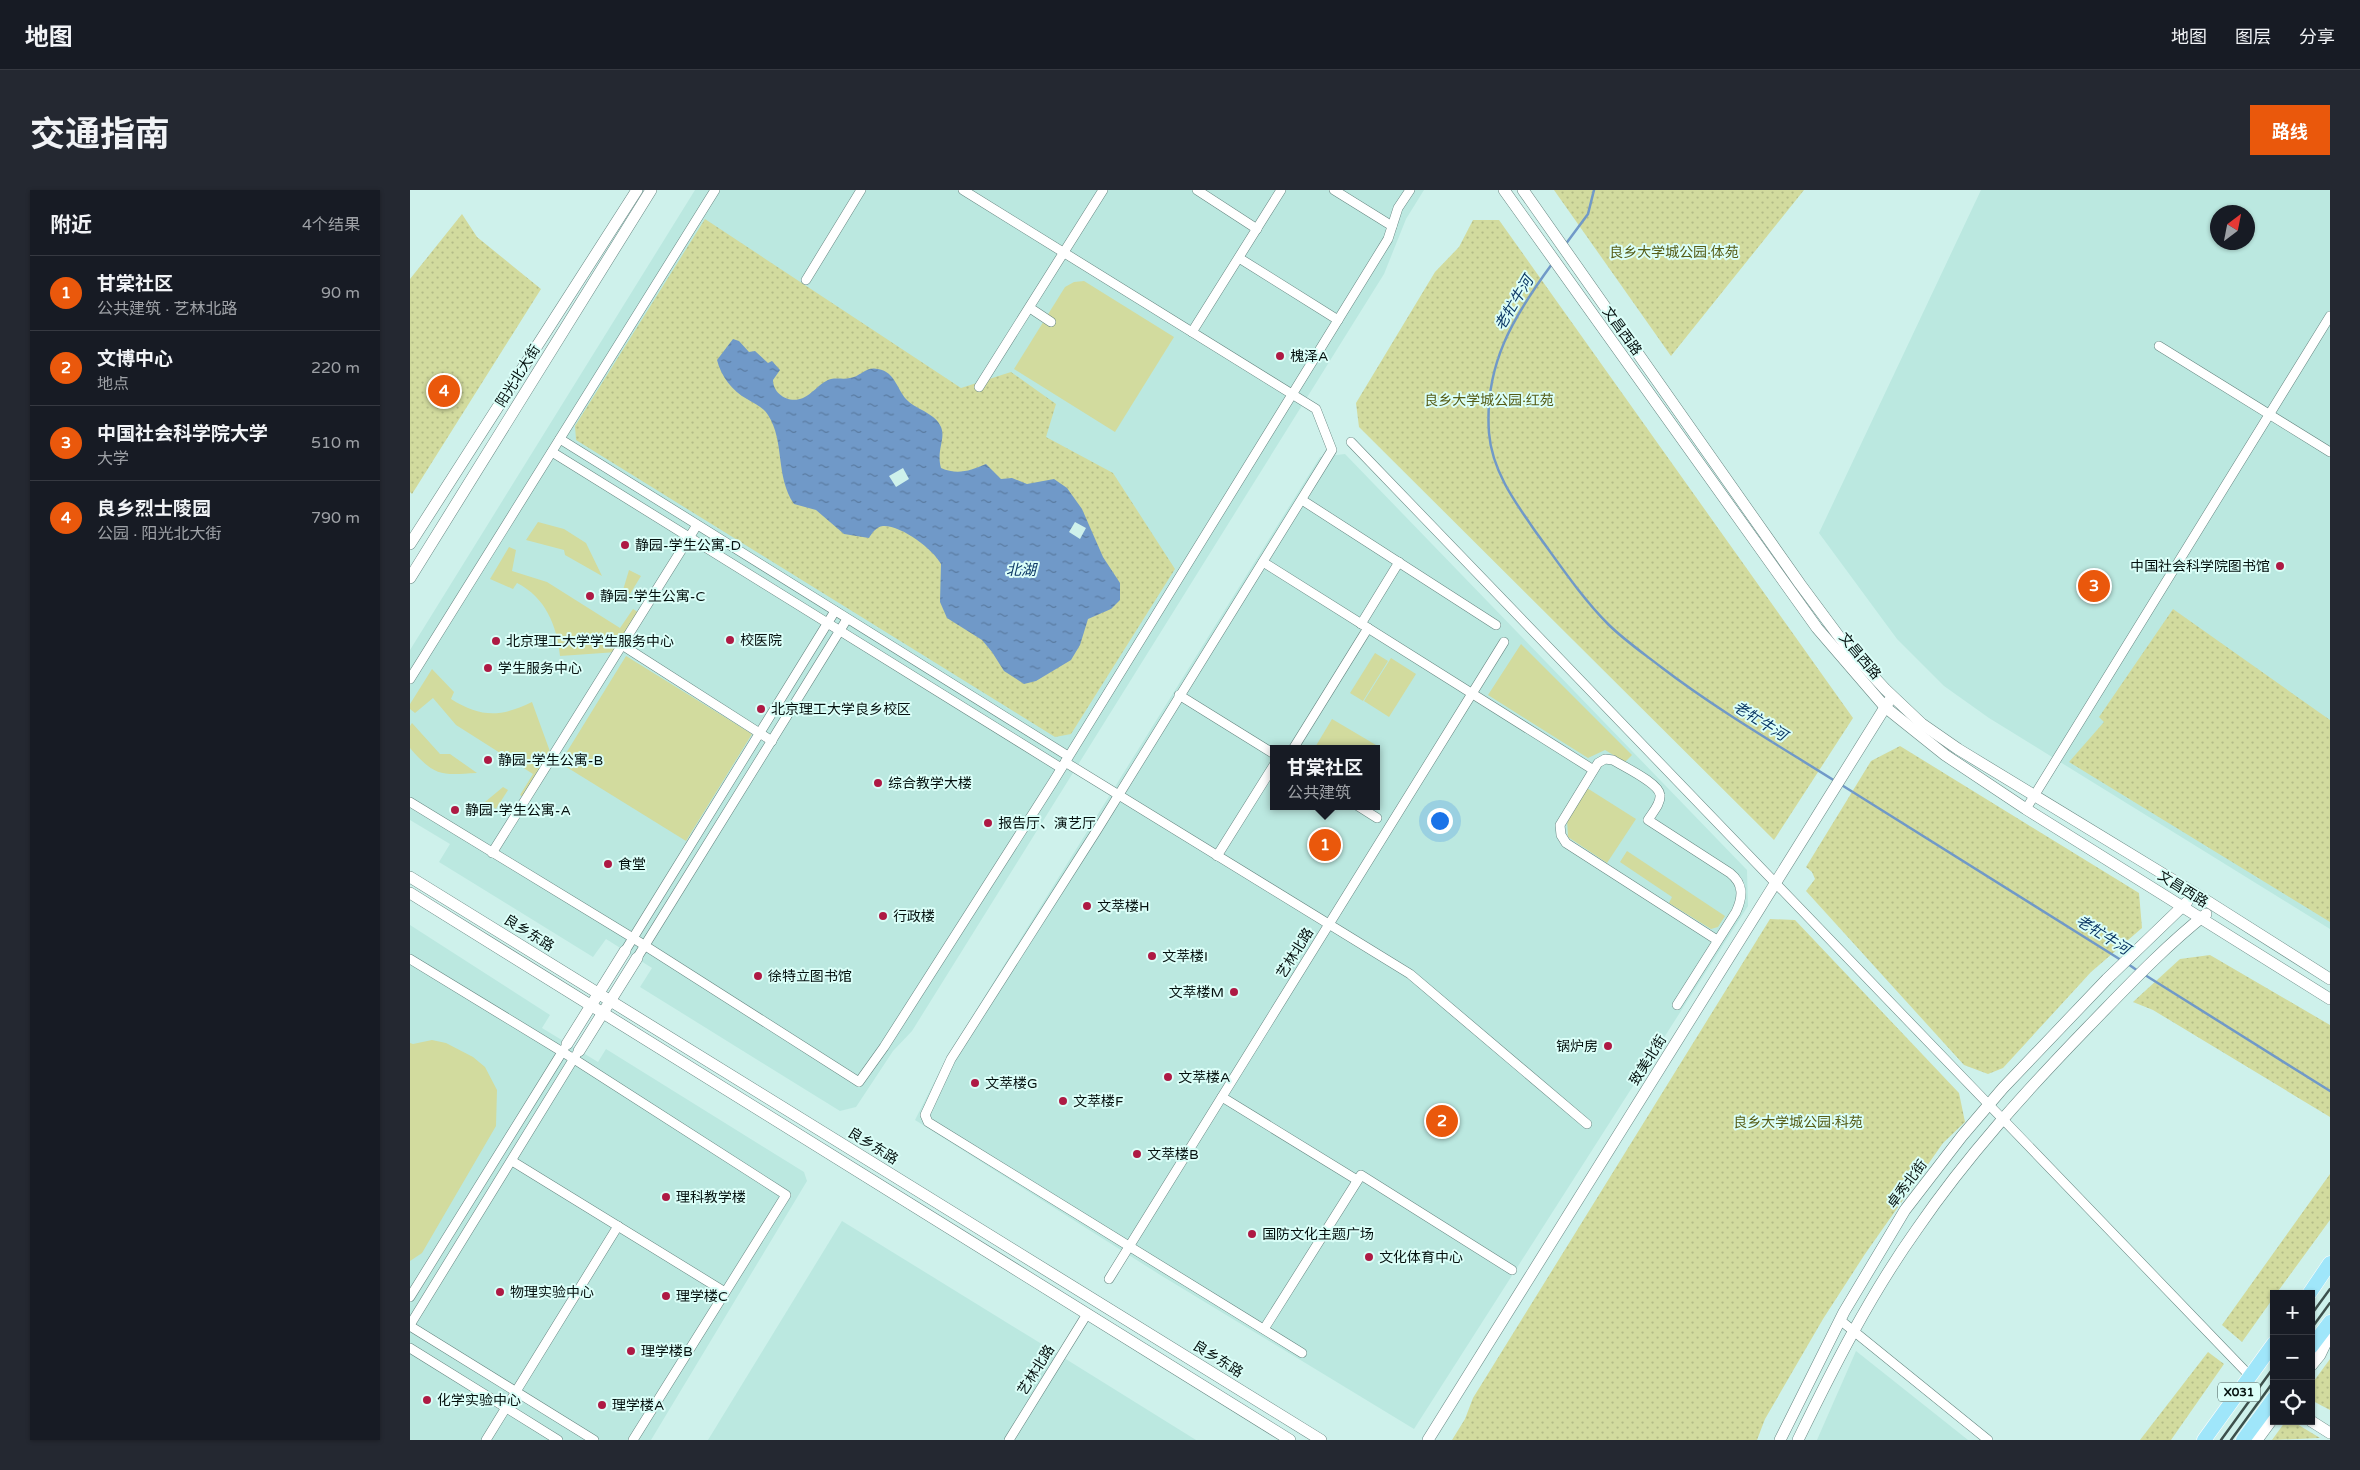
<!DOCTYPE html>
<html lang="zh">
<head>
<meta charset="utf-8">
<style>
	body { margin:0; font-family:"Varela Round","Noto Sans SC",sans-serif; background:#242831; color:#f1f3f6 }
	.controls { position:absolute; right:15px; bottom:15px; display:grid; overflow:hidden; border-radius:0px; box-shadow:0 1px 4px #0004 }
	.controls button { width:45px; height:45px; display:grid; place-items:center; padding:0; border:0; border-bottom:1px solid #363941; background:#171b24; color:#f1f3f6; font:25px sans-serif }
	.compass { position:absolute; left:1800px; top:15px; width:45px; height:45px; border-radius:50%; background:#171b24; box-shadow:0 1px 4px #0004; rotate:32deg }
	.you { position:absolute; left:1029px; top:630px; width:18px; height:18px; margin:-12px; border:4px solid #fff; border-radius:50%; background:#1a73e8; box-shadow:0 0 0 8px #1a73e833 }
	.badge { display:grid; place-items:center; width:32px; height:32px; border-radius:50%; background:#ea580c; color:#fff; font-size:16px; font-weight:700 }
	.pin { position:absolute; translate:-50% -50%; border:2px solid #fff; box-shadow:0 1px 5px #0006 }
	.popup { position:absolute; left:860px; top:555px; width:110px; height:65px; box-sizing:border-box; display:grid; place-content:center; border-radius:0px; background:#171b24; filter:drop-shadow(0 1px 4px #0005); font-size:16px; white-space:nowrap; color:#9ea1a6 }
	.popup b { font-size:19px; color:#f1f3f6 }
	.popup::after { content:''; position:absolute; left:50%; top:100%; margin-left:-10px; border:10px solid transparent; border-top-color:#171b24 }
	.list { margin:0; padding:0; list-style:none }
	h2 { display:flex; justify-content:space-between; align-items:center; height:65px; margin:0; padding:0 20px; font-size:21px }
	h2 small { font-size:16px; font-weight:400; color:#9ea1a6 }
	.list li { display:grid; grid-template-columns:32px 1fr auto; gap:15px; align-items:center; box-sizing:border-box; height:75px; padding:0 20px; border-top:1px solid #363941 }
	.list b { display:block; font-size:19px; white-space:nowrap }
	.list p { margin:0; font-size:16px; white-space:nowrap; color:#9ea1a6 }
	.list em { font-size:16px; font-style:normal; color:#9ea1a6 }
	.icon { flex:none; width:28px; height:28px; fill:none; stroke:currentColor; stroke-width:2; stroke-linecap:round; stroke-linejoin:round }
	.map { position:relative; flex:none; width:1920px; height:1250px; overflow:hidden; border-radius:0px }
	header { display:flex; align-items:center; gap:30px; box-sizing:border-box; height:70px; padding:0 25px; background:#171b24; border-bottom:1px solid #363941 }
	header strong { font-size:24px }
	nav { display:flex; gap:28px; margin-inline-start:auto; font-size:18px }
	.intro { display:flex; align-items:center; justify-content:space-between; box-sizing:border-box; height:120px; padding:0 30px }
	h1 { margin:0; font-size:35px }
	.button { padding:12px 22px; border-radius:0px; background:#ea580c; color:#fff; font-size:18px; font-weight:700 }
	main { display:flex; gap:30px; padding:0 30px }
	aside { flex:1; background:#171b24; border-radius:0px; box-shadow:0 1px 4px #0004 }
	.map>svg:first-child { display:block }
	.built { fill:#bbe8e0; fill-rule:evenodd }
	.grass { fill:#d2db9e }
	.park { fill:url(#park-dots) }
	.water { fill:url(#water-ripples) }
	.pier { fill:#cef1eb }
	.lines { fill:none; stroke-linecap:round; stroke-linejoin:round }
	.stream { stroke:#7099c8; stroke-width:2.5 }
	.street-casing { stroke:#678782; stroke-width:10 }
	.secondary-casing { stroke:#678782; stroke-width:12 }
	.primary-casing { stroke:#fff; stroke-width:15 }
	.street { stroke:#fff; stroke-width:9 }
	.secondary { stroke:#fff; stroke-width:11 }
	.primary { stroke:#9fe6fa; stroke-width:14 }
	.rail { stroke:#3d504c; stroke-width:2.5 }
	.poi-dot { fill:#ae1a44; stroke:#dbfef8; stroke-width:2 }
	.labels { text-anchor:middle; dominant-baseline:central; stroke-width:4; stroke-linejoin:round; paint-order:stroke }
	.shield { fill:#dbfef8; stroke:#445754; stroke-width:1 }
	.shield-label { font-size:12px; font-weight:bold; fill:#04100e }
	.park-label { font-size:14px; fill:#555c16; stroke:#dbfef8 }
	.street-label { font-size:14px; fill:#04100e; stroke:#dbfef8 }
	.poi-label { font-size:14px; fill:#04100e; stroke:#dbfef8; text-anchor:start }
	.water-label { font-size:15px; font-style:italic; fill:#0d3966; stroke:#dbfef8 }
</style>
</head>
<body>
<header>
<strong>地图</strong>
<nav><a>地图</a><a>图层</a><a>分享</a></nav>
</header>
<div class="intro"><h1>交通指南</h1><a class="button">路线</a></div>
<main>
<aside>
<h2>附近<small>4个结果</small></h2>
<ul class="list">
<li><span class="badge">1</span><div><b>甘棠社区</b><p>公共建筑 · 艺林北路</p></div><em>90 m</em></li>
<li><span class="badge">2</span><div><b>文博中心</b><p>地点</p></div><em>220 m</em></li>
<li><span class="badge">3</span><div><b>中国社会科学院大学</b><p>大学</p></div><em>510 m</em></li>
<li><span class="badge">4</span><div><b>良乡烈士陵园</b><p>公园 · 阳光北大街</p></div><em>790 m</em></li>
</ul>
</aside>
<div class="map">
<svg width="1920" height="1250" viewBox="0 0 1920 1250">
	<defs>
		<pattern id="park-dots" width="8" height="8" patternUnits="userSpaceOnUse" patternTransform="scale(1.25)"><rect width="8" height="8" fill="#d2db9e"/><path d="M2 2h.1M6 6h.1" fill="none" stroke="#b3bb87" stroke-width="1.8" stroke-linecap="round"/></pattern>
		<pattern id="water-ripples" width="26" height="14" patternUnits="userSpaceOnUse" patternTransform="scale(1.25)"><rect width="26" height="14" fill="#7099c8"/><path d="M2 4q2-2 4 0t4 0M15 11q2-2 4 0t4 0" fill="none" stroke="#5a7ba1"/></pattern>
	</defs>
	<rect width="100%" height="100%" fill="#cef1eb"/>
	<g class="built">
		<path d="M285,0h729l-18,29 -22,55 -472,757 -19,20 -37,56 -16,4 -200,-124 12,-19 -46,-29 -13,18 -154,-95 11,-18 -40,-24v-170z"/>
		<path d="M1571,0h349v739l-341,-211 -45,-32 -47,-47 -78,-106zM1808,22h30v30h-30z"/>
		<path d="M935,264l402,416 1,36 -334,523 -252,-153 -247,-156 32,-63 373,-600zM864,559h102v57h-102z"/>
		<path d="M0,735l140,90 -8,13 56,34 8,-13 198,123 3,9 -156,259h-241z"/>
		<path d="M432,1031l190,117 164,102h-488z"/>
		<path d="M1446,1161l112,89h-151z"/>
	</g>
	<g class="grass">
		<path d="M674,91l90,56 -59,95 -101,-63 51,-82 9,-5z"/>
		<path d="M128,332l26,7 22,14 16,33 -37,-21 -1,-5 -38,-10z"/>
		<path d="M99,357l7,3 -4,21 35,11 73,46 13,-19 8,5 -24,38 -57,4c-3,-31 -15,-59 -43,-73l-4,6 -23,-10z"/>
		<path d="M219,380l12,6 -11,18 -7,-4z"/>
		<path d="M1111,454l111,111 -7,7 -20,-12 -17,8 -100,-63z"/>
		<path d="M965,463l13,8 -25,40 -13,-8z"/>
		<path d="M216,466l126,78 -66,107 -126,-78z"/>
		<path d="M981,468l25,16 -27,43 -25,-16z"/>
		<path d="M22,479l22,23 -3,7c30,19 50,18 81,3l20,55 -26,42 -6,-4 13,-21 -77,-49 -23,-27 -18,15 -5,-4v-5z"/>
		<path d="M922,529l44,26 -2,4h-60z"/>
		<path d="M2,533l28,31h10l27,19c-36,2 -42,4 -67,-25v-22z"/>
		<path d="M93,597l5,3 -12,19 -11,-7z"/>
		<path d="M1177,598l49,31 -29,44 -39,-26 -1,-18z"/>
		<path d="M1217,661l98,65 -7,11 -7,2 -42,-26 3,-6 -52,-35z"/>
		<path d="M22,850l14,3 27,14 12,10 12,23 -1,36 -74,127 -12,8v-218l3,1z"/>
	</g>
	<g class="park">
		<path d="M1144,0h250l-133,166z"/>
		<path d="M52,24l15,23 64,52 -129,205 -2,-2v-213z"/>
		<path d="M295,29l256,169 50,-16 45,32 -10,33 67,36 62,96 -104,165 -16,3 -479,-297 -1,-14z"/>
		<path d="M1063,30h26l354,498 -79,122 -415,-413 -3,-24 79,-131 24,-25z"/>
		<path d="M1763,419l157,111v202l-261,-160 35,-40 -5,-5z"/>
		<path d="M1490,556l239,147 3,35 -51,44 -88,96 -15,6 -24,-9 -158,-174 9,-12 -3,-7 -6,-5 65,-106z"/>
		<path d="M1360,729l25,1 164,173 6,29 -22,21 -78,111 -42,65 -58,100 -8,21h-305l13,-21 8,-21z"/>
		<path d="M1800,765l120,70v92l-177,-107 -20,-8 47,-43z"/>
		<path d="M1920,984v46l-54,74h-2v3l-32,45 -20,-17z"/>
		<path d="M1798,1162l16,12 -53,76h-31z"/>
		<path d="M1920,1169v51l-19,-10v-15z"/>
		<path d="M1882,1231l28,17 -48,2 13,-18z"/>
	</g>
	<path class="water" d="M323,149l6,2 10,11 6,-1 13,12 4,-2 8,9 -7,10c0,14 16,24 30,18 9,-4 15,-13 25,-18 7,-3 15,0 22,-2 10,-1 16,-12 28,-9 18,3 19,22 30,32 10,9 28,13 33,26 5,12 -5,23 0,41 16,7 29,3 45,-4l15,15 11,-1 15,6 27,-5 13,9 15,21 21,48 17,26v17l-9,9 -23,10 -8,26 -9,15 -35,21 -12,3 -20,-13 -12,-19 -10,-12 -35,-22 -7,-16 1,-38c-8,-15 -40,-39 -58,-38 -7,1 -11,7 -14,12l-25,-4 -28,-24 -22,-6c-19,-28 -9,-63 -26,-89 -5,-8 -13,-11 -21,-16 -15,-8 -26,-23 -30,-39z"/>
	<g class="pier">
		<path d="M493,278l6,11 -13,8 -7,-11z"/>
		<path d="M665,332l11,6 -6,11 -11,-7z"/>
	</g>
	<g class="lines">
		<g class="stream">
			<path d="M1155,55l23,-31 6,-24"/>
			<path d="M1142,74c-39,53 -68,101 -63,169 3,39 28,72 49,102 22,30 44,63 70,89 16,16 35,29 53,43 55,42 115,77 174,114"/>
			<path d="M1430,594l281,176"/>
			<path d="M1718,774l10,7"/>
			<path d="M1735,785l185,116"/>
		</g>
		<defs>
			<g id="street">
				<path d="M553,0l353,219 16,41 -235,380 -146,229 -26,56 3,7 374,231"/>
				<path d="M787,0l60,39"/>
				<path d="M924,0l58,36"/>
				<path d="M829,68l99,62"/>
				<path d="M396,90l55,-90"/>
				<path d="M620,118l21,14"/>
				<path d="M782,142l89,-142"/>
				<path d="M1749,156l171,106"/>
				<path d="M569,197l124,-197"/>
				<path d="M150,249l508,317"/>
				<path d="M941,252l899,934"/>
				<path d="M142,262l509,316"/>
				<path d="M892,310l194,125"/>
				<path d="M853,372l329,207"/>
				<path d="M951,434l38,-62"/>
				<path d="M212,455l150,96"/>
				<path d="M0,489l305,-489"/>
				<path d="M769,505l95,59"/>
				<path d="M883,559l75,-121"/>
				<path d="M655,572l345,212 177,150"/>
				<path d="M0,612l223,136 226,144 25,-35 169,-265 335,-543 10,-31 12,-18"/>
				<path d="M948,616l19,12"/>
				<path d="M1616,619l304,-493"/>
				<path d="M82,663l205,-328"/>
				<path d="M807,666l57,-91"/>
				<path d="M215,761l210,-340"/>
				<path d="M227,768l210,-339"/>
				<path d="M0,769l164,100 212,136 -153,245"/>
				<path d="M1267,815l59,-93c7,-15 8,-28 -6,-39l-82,-53c4,-7 13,-16 12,-25 -1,-12 -36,-28 -47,-35l-8,-1 -7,4 -38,62 1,10 5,8 151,97"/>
				<path d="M812,907l135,83"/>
				<path d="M102,971l213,131"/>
				<path d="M699,1089l395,-637"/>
				<path d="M0,1107l154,-248"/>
				<path d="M1430,1130l148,120"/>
				<path d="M0,1135l166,-270"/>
				<path d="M0,1136l184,114"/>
				<path d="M854,1139l97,-154 151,95"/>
				<path d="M0,1158l148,92"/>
				<path d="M76,1250l132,-214"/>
				<path d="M599,1250l78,-126"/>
			</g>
			<g id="secondary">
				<path d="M1094,0l313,438 68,79 60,48 81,54 304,190"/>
				<path d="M1113,0l277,394 49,66 36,39 37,35 36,25 238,145 134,85"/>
				<path d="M0,354l227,-354"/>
				<path d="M0,388l241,-388"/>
				<path d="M0,687l911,563"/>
				<path d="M0,703l880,547"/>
				<path d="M157,854l58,-93"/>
				<path d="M169,861l58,-93"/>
				<path d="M1901,1176l9,-11 10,-21"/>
				<path d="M1901,1231l19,12"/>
				<path d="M1018,1250l461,-739"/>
				<path d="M1370,1250l64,-128 61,-102 57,-74 41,-48 104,-109 80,-77"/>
				<path d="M1388,1250c35,-72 72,-145 119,-211 50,-73 110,-139 171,-202 38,-39 75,-79 118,-113"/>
				<path d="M1847,1250l17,-23"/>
			</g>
			<g id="primary">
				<path d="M1899,1104l21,-31"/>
				<path d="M1901,1157l19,-25"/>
				<path d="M1794,1250l70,-97"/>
				<path d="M1833,1250l31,-42"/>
			</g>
		</defs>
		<use href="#street" class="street-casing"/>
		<use href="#secondary" class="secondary-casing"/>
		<use href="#primary" class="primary-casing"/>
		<use href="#street" class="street"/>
		<use href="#secondary" class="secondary"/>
		<use href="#primary" class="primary"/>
		<g class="rail">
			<path d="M1901,1125l19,-26"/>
			<path d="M1901,1139l19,-26"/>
			<path d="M1811,1250l53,-73"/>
			<path d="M1821,1250l43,-59"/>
		</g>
	</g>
	<g class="poi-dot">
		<circle cx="870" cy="166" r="5"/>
		<circle cx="215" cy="355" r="5"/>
		<circle cx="1870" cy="376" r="5"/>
		<circle cx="180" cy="406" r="5"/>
		<circle cx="320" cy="450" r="5"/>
		<circle cx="86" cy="451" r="5"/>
		<circle cx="78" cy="478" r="5"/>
		<circle cx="351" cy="519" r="5"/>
		<circle cx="78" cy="570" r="5"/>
		<circle cx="468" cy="593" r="5"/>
		<circle cx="45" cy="620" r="5"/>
		<circle cx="578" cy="633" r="5"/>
		<circle cx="198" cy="674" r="5"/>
		<circle cx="677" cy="716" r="5"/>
		<circle cx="473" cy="726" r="5"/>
		<circle cx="742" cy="766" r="5"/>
		<circle cx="348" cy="786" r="5"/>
		<circle cx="824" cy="802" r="5"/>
		<circle cx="1198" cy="856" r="5"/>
		<circle cx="758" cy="887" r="5"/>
		<circle cx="565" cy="893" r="5"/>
		<circle cx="653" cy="911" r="5"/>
		<circle cx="727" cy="964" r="5"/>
		<circle cx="256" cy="1007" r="5"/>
		<circle cx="842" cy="1044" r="5"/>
		<circle cx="959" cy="1067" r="5"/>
		<circle cx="90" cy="1102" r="5"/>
		<circle cx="256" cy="1106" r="5"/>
		<circle cx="221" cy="1161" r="5"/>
		<circle cx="17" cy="1210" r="5"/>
		<circle cx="192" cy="1215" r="5"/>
	</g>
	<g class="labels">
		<rect class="shield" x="1808" y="1192.5" width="42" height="19" rx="4"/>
		<g class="shield-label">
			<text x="1829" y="1202">X031</text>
		</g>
		<g class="park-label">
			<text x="1264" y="62">良乡大学城公园·体苑</text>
			<text x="1079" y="210">良乡大学城公园·红苑</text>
			<text x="1388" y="932">良乡大学城公园·科苑</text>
		</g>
		<g class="street-label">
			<text transform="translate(1212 141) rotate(54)">文昌西路</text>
			<text transform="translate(108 186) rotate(-58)">阳光北大街</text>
			<text transform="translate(1450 466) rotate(50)">文昌西路</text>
			<text transform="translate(1773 699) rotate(32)">文昌西路</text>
			<text transform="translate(119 743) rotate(32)">良乡东路</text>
			<text transform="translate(885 763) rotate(-58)">艺林北路</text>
			<text transform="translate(1238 870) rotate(-58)">致美北街</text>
			<text transform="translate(463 956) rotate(32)">良乡东路</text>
			<text transform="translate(1497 994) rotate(-53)">卓秀北街</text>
			<text transform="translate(808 1169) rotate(32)">良乡东路</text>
			<text transform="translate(626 1180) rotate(-58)">艺林北路</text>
		</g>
		<g class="poi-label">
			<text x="880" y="166">槐泽A</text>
			<text x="225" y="355">静园-学生公寓-D</text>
			<text x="1860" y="376" text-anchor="end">中国社会科学院图书馆</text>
			<text x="190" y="406">静园-学生公寓-C</text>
			<text x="330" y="450">校医院</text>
			<text x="96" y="451">北京理工大学学生服务中心</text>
			<text x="88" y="478">学生服务中心</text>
			<text x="361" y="519">北京理工大学良乡校区</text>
			<text x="88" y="570">静园-学生公寓-B</text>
			<text x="478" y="593">综合教学大楼</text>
			<text x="55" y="620">静园-学生公寓-A</text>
			<text x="588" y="633">报告厅、演艺厅</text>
			<text x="208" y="674">食堂</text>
			<text x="687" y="716">文萃楼H</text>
			<text x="483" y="726">行政楼</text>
			<text x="752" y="766">文萃楼I</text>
			<text x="358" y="786">徐特立图书馆</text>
			<text x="814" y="802" text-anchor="end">文萃楼M</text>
			<text x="1188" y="856" text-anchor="end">锅炉房</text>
			<text x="768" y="887">文萃楼A</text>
			<text x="575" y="893">文萃楼G</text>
			<text x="663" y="911">文萃楼F</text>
			<text x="737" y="964">文萃楼B</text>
			<text x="266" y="1007">理科教学楼</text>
			<text x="852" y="1044">国防文化主题广场</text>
			<text x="969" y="1067">文化体育中心</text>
			<text x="100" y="1102">物理实验中心</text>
			<text x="266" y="1106">理学楼C</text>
			<text x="231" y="1161">理学楼B</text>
			<text x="27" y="1210">化学实验中心</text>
			<text x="202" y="1215">理学楼A</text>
		</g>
		<g class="water-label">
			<text transform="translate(1104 113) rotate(-59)">老牤牛河</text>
			<text x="611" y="380">北湖</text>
			<text transform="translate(1350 531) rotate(32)">老牤牛河</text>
			<text transform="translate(1693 745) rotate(32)">老牤牛河</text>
		</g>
	</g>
</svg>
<div class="controls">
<button>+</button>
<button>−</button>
<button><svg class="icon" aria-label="locate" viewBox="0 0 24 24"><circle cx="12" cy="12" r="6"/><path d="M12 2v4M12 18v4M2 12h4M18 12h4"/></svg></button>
</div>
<svg class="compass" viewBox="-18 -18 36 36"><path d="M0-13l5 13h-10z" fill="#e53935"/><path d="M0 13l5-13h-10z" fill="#9ea1a6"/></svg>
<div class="you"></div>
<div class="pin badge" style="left:915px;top:655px">1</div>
<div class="popup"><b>甘棠社区</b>公共建筑</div>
<div class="pin badge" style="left:1032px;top:931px">2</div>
<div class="pin badge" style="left:1684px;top:396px">3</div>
<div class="pin badge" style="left:34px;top:201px">4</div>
</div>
</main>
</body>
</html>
